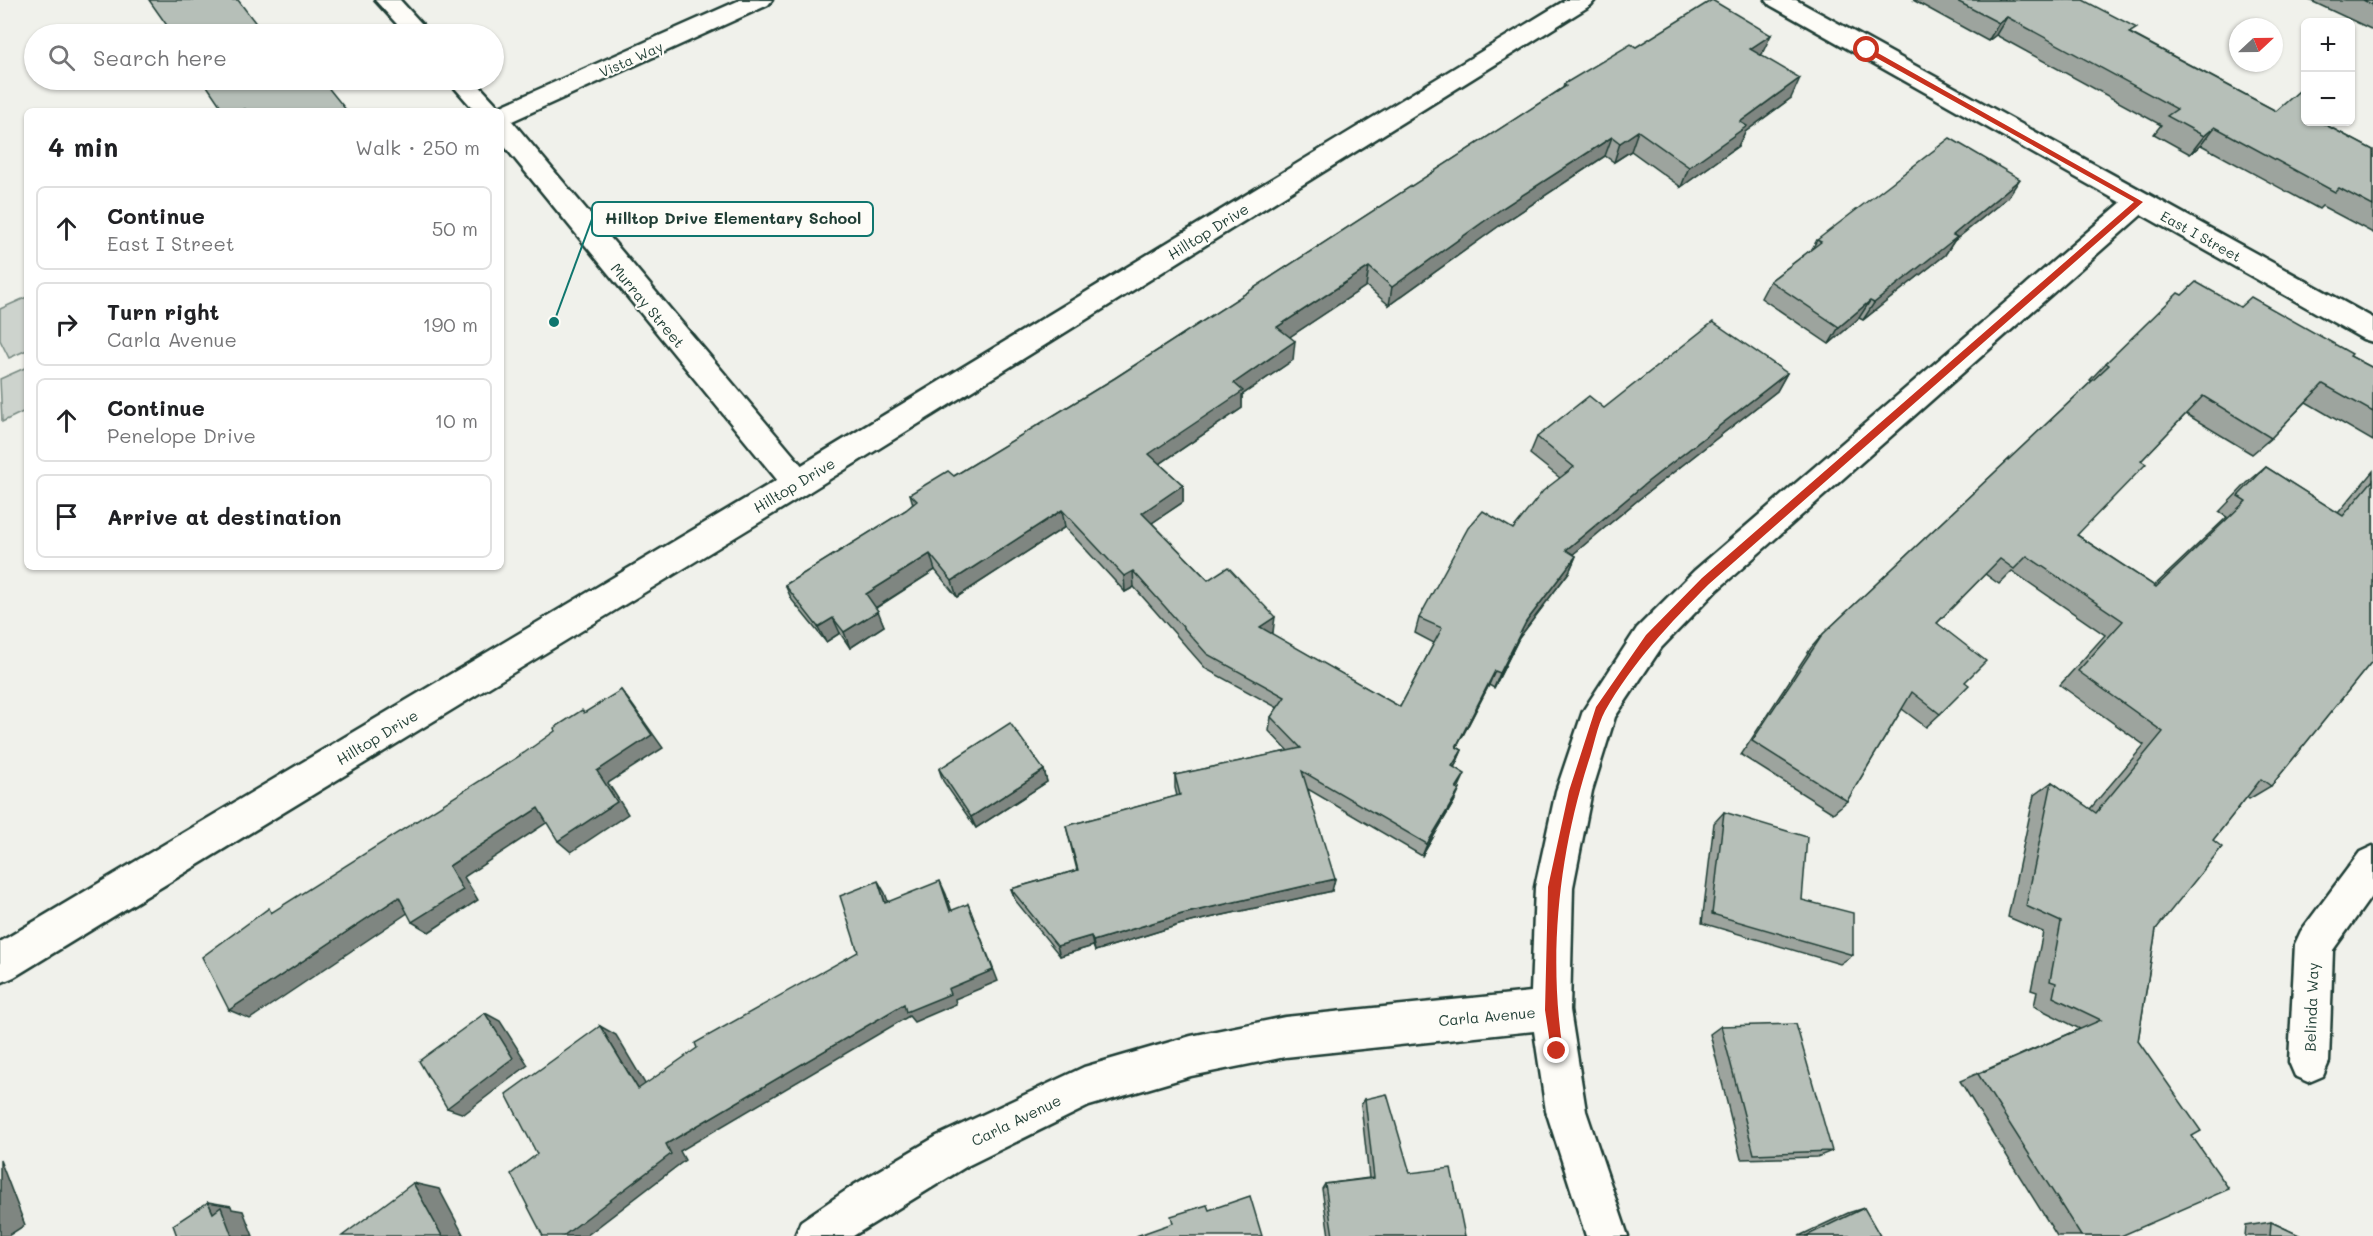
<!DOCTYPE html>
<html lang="en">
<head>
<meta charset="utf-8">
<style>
	body { margin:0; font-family:Mali,sans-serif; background:#f6f6f6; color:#202124 }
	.controls { position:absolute; right:18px; top:18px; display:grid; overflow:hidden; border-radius:9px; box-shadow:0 2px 4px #0004 }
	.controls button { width:54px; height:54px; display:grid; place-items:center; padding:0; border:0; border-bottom:2px solid #e0e0e0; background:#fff; color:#202124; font:30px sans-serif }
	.compass { position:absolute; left:2229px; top:18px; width:54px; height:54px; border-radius:50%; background:#fff; box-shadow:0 2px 4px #0004; rotate:68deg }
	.stop { position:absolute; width:18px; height:18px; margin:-14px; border:4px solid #c8321e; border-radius:50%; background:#fff }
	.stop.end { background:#c8321e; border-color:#fff; box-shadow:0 2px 6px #0008 }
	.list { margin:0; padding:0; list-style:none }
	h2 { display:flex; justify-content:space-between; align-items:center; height:78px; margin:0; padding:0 24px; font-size:26px }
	h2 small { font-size:20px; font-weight:400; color:#757577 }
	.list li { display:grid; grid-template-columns:39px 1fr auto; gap:18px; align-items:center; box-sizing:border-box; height:84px; margin:0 12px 12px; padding:0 12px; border:2px solid #e0e0e0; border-radius:9px }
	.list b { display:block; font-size:22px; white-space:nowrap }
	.list p { margin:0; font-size:20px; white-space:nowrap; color:#757577 }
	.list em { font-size:20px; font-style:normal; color:#757577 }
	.icon { flex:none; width:33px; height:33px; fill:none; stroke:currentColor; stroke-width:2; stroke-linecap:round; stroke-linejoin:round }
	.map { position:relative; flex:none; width:2373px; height:1236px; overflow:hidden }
	.search { position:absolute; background:#fff; box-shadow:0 2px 4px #0004; left:24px; top:24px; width:480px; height:66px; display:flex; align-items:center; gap:15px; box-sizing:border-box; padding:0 21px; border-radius:33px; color:#757577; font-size:22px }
	.panel { position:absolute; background:#fff; box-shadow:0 2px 4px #0004; left:24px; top:108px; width:480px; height:462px; border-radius:9px }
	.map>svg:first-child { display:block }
	.green { fill:#cdd3cd; stroke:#768880; stroke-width:1.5 }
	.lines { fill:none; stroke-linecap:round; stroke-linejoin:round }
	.minor-casing { stroke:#1f3d34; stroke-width:5 }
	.tertiary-casing { stroke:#1f3d34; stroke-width:5 }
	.secondary-casing { stroke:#1f3d34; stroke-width:5 }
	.minor { fill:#fdfcf7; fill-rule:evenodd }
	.tertiary { fill:#fdfcf7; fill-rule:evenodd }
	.secondary { fill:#fdfcf7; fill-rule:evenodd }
	.wall { fill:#9da49e; stroke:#1f3d34; stroke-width:1.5 }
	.shaded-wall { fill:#7f8681; stroke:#1f3d34; stroke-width:1.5 }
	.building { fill:#b6bfb8; stroke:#1f3d34; stroke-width:1.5 }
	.route { fill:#c8321e }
	.labels { text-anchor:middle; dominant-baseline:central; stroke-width:4.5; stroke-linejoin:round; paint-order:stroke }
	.far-street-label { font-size:14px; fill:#1f3d34; stroke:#fdfcf7 }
	.street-label { font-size:15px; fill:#1f3d34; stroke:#fdfcf7 }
	.leader { fill:none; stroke:#0f766e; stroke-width:2 }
	.callout-dot { fill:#0f766e; stroke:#fdfcf7; stroke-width:2 }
	.callout { fill:#fdfcf7; stroke:#0f766e; stroke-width:2 }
	.callout-label { font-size:16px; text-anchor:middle; font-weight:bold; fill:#1f3d34 }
</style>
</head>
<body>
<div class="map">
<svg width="2373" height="1236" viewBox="0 0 2373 1236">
	<rect width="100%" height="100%" fill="#f0f1eb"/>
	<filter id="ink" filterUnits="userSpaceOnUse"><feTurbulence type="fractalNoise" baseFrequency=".0167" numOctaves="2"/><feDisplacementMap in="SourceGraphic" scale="12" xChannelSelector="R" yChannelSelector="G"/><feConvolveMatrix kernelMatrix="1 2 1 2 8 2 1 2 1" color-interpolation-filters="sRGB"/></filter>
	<g filter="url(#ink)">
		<g class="green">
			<path d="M27,297v53l-18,8 -9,-18v-31z"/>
			<path d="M27,367v43l-25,12 -2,-43z"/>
		</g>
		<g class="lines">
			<defs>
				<g id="minor">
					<path d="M375,0h25l31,34h-25z"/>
					<path d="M740,0h32l-4,5 -256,116 297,353 4,9 -4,9 -11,3 -11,-3 -286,-350v-31h-26l-27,-31h26l25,27z"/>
					<path d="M2139,193l9,2 4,7 -4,7 -432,382 -55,57 -46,69 -23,74 -19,96 -3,123 16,101 42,125h-42l-40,-125 -12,-80 -249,26 -94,19 -102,30 -122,60 -114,70h-58l6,-15 53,-36 83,-49 147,-69 107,-31 94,-19 246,-25 4,-105 21,-96 27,-80 54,-83 57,-57 436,-376z"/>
					<path d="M2373,846v48l-40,56 -4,112 -6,14 -14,6 -14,-6 -6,-14 6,-118 6,-13 59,-79z"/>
				</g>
				<path id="tertiary" d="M1766,0h30l577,318v24l-10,-3 -593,-334z"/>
				<path id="secondary" d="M1566,0h29l-4,5 -782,487 -795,485 -14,6v-41l787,-468z"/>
			</defs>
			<use href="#minor" class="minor-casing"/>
			<use href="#tertiary" class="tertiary-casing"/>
			<use href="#secondary" class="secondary-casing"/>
			<use href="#minor" class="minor"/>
			<use href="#tertiary" class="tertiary"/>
			<use href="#secondary" class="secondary"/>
		</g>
		<g class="wall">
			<path d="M1913,0h170l49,34 144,77 30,11h20l-2,2 49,26v83l-51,-27 -3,3 -118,-64 -11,9 -36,-20 7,-9 -165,-90 -8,6z"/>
			<path d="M2309,0h64v30z"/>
			<path d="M1636,47l126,7 -1,1 30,43 -46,34 -7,14 -57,41 -50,-36 -17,11 -9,-6 -106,70 -110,79 -23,-19 -77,51 4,23 -51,35v13l-82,56 23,21v17l-31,21 56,57 65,52 -2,2 129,73 34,-64 -19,-10 4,-15 94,-89 47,-51 -30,-24 7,-17 67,-29 183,-35 -10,18 -139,109 -65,54 3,2 -7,16 -50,66 -25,50 -5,-3 -32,62 5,3 -8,18 4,21h2l-6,13 -32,54 -114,-67 24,102 -150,33 -87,27 -2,-5 -33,10 -45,-56 -4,-11 66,-19 -11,-44 111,-30 -2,-8v-13l113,-24 -19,-20 2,-14 7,-9 -72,-39 -72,-82 -9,5 -60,-65 -108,70 -22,-27 -59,38 8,18 -34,22 -10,-15 -14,9 -34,-42 -7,-15 121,-75 7,-6 -3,-10 44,-18 161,-98 448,-290 1,-4z"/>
			<path d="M2008,197l-54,44 -9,14 -82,65 -4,-2 -30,26 -68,-46 9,-17 42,-32 5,-9z"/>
			<path d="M2182,295l58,12 110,49 23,12v73l-67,-39 -35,36 -19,16 -66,-40 -45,47 -64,74 77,51 73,-69 -8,-5 28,-29 19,-16 72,46 35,-42v189l-102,126 -22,13 -2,-2 -34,43 -57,89 -18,112 54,95 -71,100h-64l-97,-155 120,-52 -46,-23 3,-14 -6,-2 12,-58 -35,-15 26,-122 18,-13 38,27 54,-64 -84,-60 45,-50 -93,-64 -13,13 -14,-10 -48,49 28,59 -25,32 -14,13 -24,-18 -55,92 -14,12 -92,-58 70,-107 12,-14 269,-253 -2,-1 16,-17z"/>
			<path d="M939,769l105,1 3,12 -71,46 -33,-47z"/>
			<path d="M1724,812l78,88 51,55 -13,9 -138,-41 12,-100z"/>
			<path d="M1721,1026l111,125 -15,6 -76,2 -31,-125z"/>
			<path d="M1365,1099l45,74 55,63h-136l-7,-47 3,-5 44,-6 -8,-73z"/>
			<path d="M1864,1208l16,28h-81l49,-23z"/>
			<path d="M2271,1222l30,14h-56l1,-10z"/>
		</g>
		<g class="shaded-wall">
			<path d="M2007,17l-11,18 -8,6 11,-18z"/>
			<path d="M1771,35l-9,19 -21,14 9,-19z"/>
			<path d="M1800,78l-9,20 -46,34 -7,14 -57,41 8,-20 51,-45z"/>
			<path d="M2215,127l-14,18 -11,9 14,-18z"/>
			<path d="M1638,131l-7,20 -17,11 6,-19z"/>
			<path d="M1612,137l-7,19 -106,70 -110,79 3,-18 112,-80z"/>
			<path d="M2020,179l-12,18 -54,44 -9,14 -82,65 11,-17 79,-68z"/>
			<path d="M1369,267l-3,19 -90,60 1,-19z"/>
			<path d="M1870,301l-11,17 -30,26 10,-17z"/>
			<path d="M1295,341l-2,19 -51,35v13l-93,63v-17l85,-71z"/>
			<path d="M1787,373l-10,18 -139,109 -79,66 7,-16 80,-67z"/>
			<path d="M1183,485v17l-40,27 -1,-16z"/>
			<path d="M1062,510l3,17 -108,70 -5,-16z"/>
			<path d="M930,554l5,16 -63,40 -6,-16z"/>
			<path d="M1576,556l-7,16 -50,66 -25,50 6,-15 26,-51z"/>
			<path d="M1133,571l1,16 -9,5 -1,-16z"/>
			<path d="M878,611l6,15 -34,22 -6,-16z"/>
			<path d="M1275,617l-2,15 -15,11 2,-16z"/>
			<path d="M833,618l7,15 -14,9 -8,-15z"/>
			<path d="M1495,671l-6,14 -39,75 6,-13z"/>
			<path d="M621,690l10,13 32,45 -55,35 20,31 -57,38 -13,-11 39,-70z"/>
			<path d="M1462,750l-6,14 -10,16 6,-14z"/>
			<path d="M1044,770l3,12 -71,46 -5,-11z"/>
			<path d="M1465,774l-6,13 -9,14 6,-13z"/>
			<path d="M1460,789l-6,13 -32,54 5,-12z"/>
			<path d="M538,808l13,12 -87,57 14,23 -49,32 -17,-10 37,-56z"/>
			<path d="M1335,879l-3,12 -150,33 -87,27 -2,-10 89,-27z"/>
			<path d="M878,881l7,12 8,22 -8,-12z"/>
			<path d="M940,881l6,13 10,29 -6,-12z"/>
			<path d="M399,897l16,11 -165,111 -21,-9z"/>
			<path d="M968,904l30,77 -43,18 1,5 -42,18 -5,-6 -229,135 5,9 -99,76h-23l103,-92 238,-140 44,-15z"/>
			<path d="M1091,936l2,10 -33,10 -3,-10z"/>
			<path d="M485,1013l15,8 28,44 -64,49 -17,-6z"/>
			<path d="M600,1026l16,9 37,62 -15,-8z"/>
			<path d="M0,1160l25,65 -17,11h-8z"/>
			<path d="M413,1183l26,6 25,47h-22z"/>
			<path d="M208,1202l23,4 1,3 11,2 10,25h-21l-19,-23z"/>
		</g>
		<g class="building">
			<path d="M149,0h89l26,34h-91z"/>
			<path d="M1712,0l59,35 -21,14 50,29 -60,44 7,4 -58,41 -51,-36 -18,12 -8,-6 -108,70 -112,80 -23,-20 -92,60 18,14 -61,42 9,8 -94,63 34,31 -41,28 66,67 20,-13 47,50 -15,10 140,80 42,-79 -23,-10 49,-90 15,-17 30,18 30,-38 31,-24 -37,-30 52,-41 15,12 109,-86 74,51 -141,110 -80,67 10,6 -50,66 -26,51 -5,-2 -39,76 6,3 -10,16 13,8 -9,14 4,1 -33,55 -125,-73 33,108 -153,35 -89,27 -2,-5 -34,10 -46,-57 67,-19 -12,-44 114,-31 -5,-20 126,-27 -30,-31 14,-20 -78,-43 -74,-83 -9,5 -62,-66 -110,71 -22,-27 -64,40 12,17 -34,21 -11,-14 -15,9 -33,-42 121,-75 11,-9 -7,-7 38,-23 6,5 161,-98 451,-292 -2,-2 67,-40 5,3z"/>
			<path d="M1955,0h128l54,28 -8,5 147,78 30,-26v37h17l-1,1 51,27v56l-34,-18 -4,4 -120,-65 -11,9 -37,-20 10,-7 -170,-92 -8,6z"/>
			<path d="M2363,0h10v5z"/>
			<path d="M203,80h119l25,31h-101l-1,-2 -5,2h-16z"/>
			<path d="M1950,138l70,41 -67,56 4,2 -83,66 -4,-2 -31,26 -69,-46 51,-39 -4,-2z"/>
			<path d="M2196,282l44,25 11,-10 101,57 -2,2 23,12v44l-50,-28 -52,54 -68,-42 -62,65 5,3 -69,71 79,52 90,-86 -8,-5 28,-29 77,49 30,-36v180l-102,126 -10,-7 -48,61 9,7 -66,82 -18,112 63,90 -9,5 37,53 -108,47h-40l-103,-162 123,-54 -48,-23 3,-14 -6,-2 11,-59 -35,-16 26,-124 44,31 67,-81 -85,-61 45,-50 -96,-65 -13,13 -14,-10 -63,64 49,38 -21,21 4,3 -29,29 -28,-22 -65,109 -95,-60 71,-107 286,-269 -3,-2 72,-70 4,2z"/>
			<path d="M621,690l31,45 -55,36 20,31 -59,39 -20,-33 -89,58 14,24 -51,32 -13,-25 -170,113 -27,-53 67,-49 2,5 253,-160 31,-22 -1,-3 28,-18 2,3z"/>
			<path d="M1010,723l34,47 -73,47 -32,-48z"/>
			<path d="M1724,812l83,25 -5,63 51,13v42l-141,-41z"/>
			<path d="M878,881l7,22 55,-22 10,30 18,-7 25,66 -45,19 2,5 -44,18 -2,-8 -238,140 5,10 -108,82h-20l-32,-62 26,-20 -31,-60 94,-68 38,63 59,-41 -2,-5 163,-91 -18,-56z"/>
			<path d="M485,1013l28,45 -66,50 -28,-47z"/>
			<path d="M1796,1024l36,127 -78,3 -33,-128z"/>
			<path d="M1387,1094l23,79 41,-5 14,68h-132l-8,-52 49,-6 -9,-79z"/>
			<path d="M413,1183l29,53h-100z"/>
			<path d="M1250,1196l12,40h-126l37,-13 -2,-7 36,-11 2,5z"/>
			<path d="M208,1202l5,11 8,-6 11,29h-55l-4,-11z"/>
			<path d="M1864,1208l16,28h-74z"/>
			<path d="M2271,1222l30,14h-31z"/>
		</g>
	</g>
	<path class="route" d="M1864,48h5l274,154 -434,382c-39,39 -76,78 -104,127 -8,15 -11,35 -17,52 -29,92 -40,192 -25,288l-6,6 -6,-6 -6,-41 3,-123 21,-96 27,-84 50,-72 56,-57 432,-376 -270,-151z"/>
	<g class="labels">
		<g class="far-street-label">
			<text transform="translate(631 59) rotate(-24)">Vista Way</text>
			<text transform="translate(2201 236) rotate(29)">East I Street</text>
		</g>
		<g class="street-label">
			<text transform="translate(1208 231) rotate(-32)">Hilltop Drive</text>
			<text transform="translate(648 305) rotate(50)">Murray Street</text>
			<text transform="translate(794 485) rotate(-31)">Hilltop Drive</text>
			<text transform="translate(377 737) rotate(-31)">Hilltop Drive</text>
			<text transform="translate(2311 1007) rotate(-88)">Belinda Way</text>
			<text transform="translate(1487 1016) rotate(-5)">Carla Avenue</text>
			<text transform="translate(1016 1120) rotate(-26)">Carla Avenue</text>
		</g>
	</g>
	<path class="leader" d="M554 322L592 219"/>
	<circle class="callout-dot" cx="554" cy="322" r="6"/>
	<rect class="callout" x="592" y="202" width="281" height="34" rx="6"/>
	<g class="callout-label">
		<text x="733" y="224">Hilltop Drive Elementary School</text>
	</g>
</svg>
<div class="controls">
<button>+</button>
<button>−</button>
</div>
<svg class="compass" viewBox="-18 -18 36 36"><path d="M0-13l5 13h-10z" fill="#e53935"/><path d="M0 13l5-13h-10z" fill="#757577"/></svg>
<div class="stop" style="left:1867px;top:50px"></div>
<div class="stop end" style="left:1557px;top:1051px"></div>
<div class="search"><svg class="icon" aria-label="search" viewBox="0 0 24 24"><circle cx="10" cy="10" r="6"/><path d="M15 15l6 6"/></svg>Search here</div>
<section class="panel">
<h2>4 min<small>Walk · 250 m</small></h2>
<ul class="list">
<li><svg class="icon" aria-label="ahead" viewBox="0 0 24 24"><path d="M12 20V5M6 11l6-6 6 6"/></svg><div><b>Continue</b><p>East I Street</p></div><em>50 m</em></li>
<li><svg class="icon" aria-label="right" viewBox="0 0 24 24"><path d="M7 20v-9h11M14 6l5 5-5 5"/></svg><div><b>Turn right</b><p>Carla Avenue</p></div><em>190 m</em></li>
<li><svg class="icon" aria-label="ahead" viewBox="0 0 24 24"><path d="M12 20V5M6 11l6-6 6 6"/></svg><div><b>Continue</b><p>Penelope Drive</p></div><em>10 m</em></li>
<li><svg class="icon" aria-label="arrive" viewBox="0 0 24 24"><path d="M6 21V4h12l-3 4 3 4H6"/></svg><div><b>Arrive at destination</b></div></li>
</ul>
</section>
</div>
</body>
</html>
